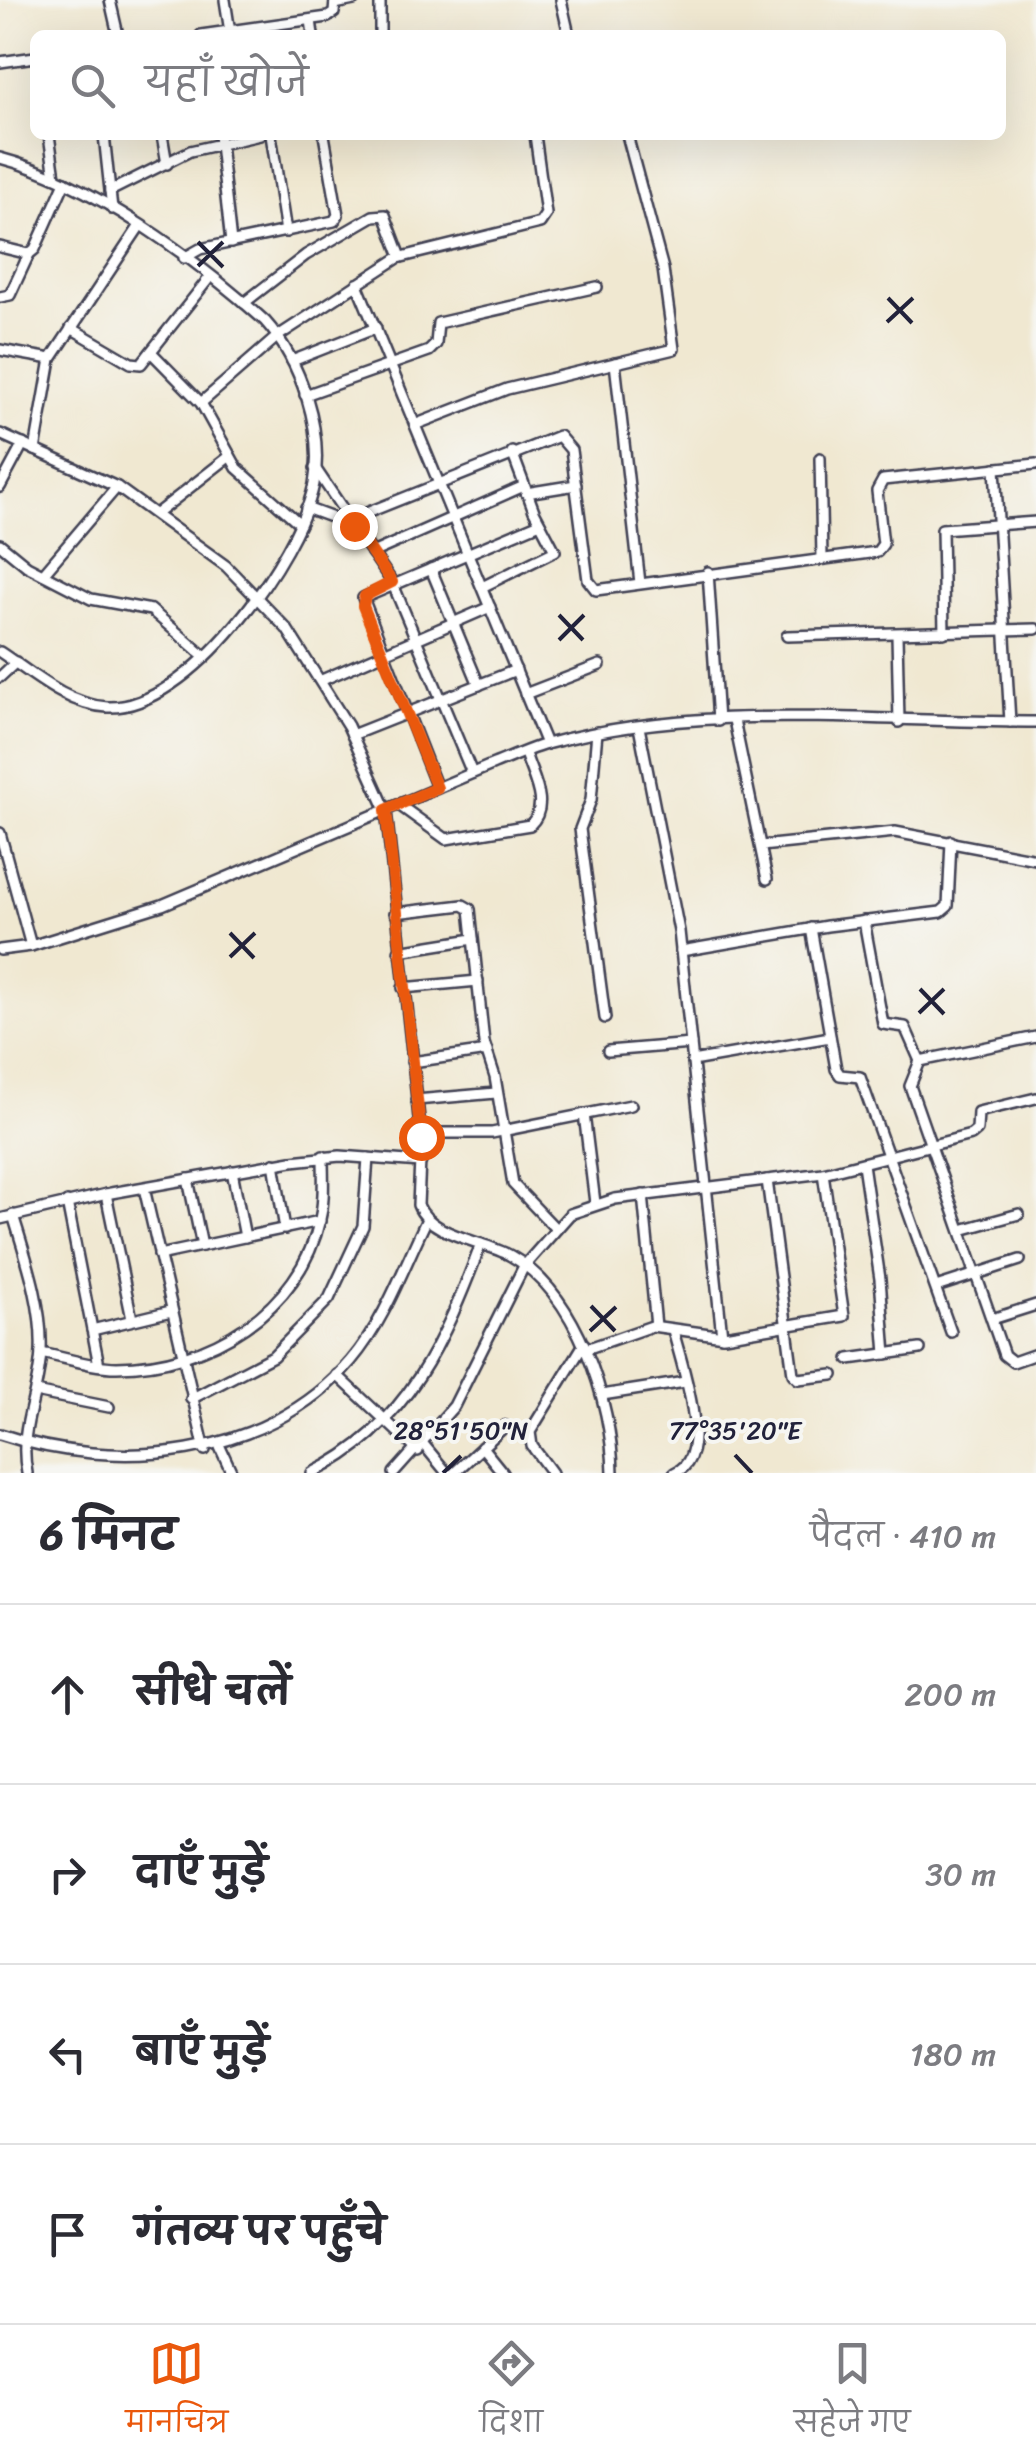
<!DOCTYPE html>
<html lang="hi">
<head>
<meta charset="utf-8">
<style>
	body { margin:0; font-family:Sriracha,"Playpen Sans Deva",sans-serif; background:#f7f7f7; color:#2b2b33 }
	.stop { position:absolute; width:30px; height:30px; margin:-22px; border:8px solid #ea580c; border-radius:50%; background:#fff }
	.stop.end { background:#ea580c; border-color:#fff; box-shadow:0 2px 10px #0008 }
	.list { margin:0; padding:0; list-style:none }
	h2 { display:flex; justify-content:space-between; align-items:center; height:130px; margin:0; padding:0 40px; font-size:42px }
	h2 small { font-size:32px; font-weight:400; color:#7c7c81 }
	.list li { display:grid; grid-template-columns:65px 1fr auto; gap:30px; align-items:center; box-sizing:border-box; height:180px; padding:0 40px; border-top:2px solid #e1e1e2 }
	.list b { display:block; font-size:38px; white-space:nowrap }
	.list em { font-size:32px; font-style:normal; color:#7c7c81 }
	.icon { flex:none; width:55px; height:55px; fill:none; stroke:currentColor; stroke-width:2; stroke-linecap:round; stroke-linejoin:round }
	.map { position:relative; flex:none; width:1036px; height:1473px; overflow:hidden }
	.search { position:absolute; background:#fff; box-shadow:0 10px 40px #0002; left:30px; right:30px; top:30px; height:110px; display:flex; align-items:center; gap:25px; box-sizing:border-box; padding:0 35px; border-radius:15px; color:#7c7c81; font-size:38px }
	.sheet { height:850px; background:#fff }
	nav { display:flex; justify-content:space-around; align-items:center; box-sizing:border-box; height:140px; border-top:2px solid #e1e1e2; background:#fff; font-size:28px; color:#7c7c81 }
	nav a { display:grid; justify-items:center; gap:5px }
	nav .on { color:#ea580c }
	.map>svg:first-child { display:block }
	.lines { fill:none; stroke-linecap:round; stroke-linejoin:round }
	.street-casing { stroke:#414052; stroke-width:14 }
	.street { stroke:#fff; stroke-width:9 }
	.route { stroke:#ea580c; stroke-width:12 }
	.ticks { fill:none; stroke:#22223b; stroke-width:4 }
	.ticks-label { font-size:25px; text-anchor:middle; fill:#22223b; stroke:#f6f6f2; stroke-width:8; stroke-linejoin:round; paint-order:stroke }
</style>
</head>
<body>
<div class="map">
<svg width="1036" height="1473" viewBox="0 0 1036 1473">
	<rect width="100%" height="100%" fill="#f6f6f2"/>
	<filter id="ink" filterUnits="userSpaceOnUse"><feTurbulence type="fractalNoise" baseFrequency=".01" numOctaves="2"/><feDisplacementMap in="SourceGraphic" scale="20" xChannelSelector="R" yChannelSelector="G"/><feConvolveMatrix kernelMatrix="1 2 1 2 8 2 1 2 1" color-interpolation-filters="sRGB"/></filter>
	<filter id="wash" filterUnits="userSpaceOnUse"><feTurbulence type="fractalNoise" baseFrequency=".0048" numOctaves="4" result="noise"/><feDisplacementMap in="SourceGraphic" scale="40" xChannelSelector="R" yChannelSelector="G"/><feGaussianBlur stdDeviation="2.25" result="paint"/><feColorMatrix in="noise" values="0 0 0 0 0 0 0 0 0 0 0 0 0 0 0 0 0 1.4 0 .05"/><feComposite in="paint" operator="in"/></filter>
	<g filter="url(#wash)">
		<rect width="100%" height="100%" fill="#f0e8d1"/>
	</g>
	<g filter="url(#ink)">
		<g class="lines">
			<defs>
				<g id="street">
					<path d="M110,0l8,35"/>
					<path d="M225,0l5,32"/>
					<path d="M561,0l8,35"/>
					<path d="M335,4l19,-4"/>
					<path d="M311,20l2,15"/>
					<path d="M201,35l127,-18 6,-4 1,-13"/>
					<path d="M380,35v-35"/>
					<path d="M0,62l35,-5"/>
					<path d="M49,135l6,42"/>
					<path d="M104,135l8,74"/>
					<path d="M162,135l5,29"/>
					<path d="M219,135l12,108"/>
					<path d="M271,135l15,97"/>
					<path d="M0,158c92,24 195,100 265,163 36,40 59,110 49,163 -15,73 -125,227 -207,223 -40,-2 -75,-34 -107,-55"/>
					<path d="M110,191l80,-40 70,-16"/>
					<path d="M0,247l29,7 6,-5 30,-67"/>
					<path d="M184,258l16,-9 134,-28 4,-6 -14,-80"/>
					<path d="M357,284l189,460"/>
					<path d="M0,297l10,-2 19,-41"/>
					<path d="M244,303l62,-48 67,-39 12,-1 16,42"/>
					<path d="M71,328l60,35 10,1 69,-87"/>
					<path d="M0,350l51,9"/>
					<path d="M151,352l50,51 36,65 63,56"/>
					<path d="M292,361l84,-33"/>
					<path d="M615,363l25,220"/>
					<path d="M305,395l124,-44 7,-7 2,-21 159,-36"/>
					<path d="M201,403l77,-67 120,-78 142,-35 6,-9 -11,-79"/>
					<path d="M417,424l90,-35 167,-40 -11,-80 -36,-134"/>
					<path d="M0,434l117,53 109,79 61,63 61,97 38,84 35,327 -3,68c13,32 65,35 93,51 66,37 101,146 102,217"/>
					<path d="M35,450l16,-91 88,-132"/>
					<path d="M820,458l2,100"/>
					<path d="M315,468l77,114 80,191"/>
					<path d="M995,468l15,254"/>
					<path d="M0,487l23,-43"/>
					<path d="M526,493l50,-8"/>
					<path d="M306,508l38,14 215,-86 12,14 17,130 8,10 281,-38 6,-8 -6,-53 6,-11 153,-16"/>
					<path d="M156,514l74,-58"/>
					<path d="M0,544l27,22 64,33 60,11 53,46"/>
					<path d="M372,553l152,-67"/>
					<path d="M431,569l48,116"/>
					<path d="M708,572l10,149"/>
					<path d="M43,574l74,-87"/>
					<path d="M482,587l73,-36 -21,-40 -22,-59"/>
					<path d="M944,633l-2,-104 94,-7"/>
					<path d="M897,635l2,87"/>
					<path d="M787,636l249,-7"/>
					<path d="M0,677l16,-15"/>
					<path d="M322,680l168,-73"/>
					<path d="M525,694l75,-29"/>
					<path d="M734,720l33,159"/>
					<path d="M639,727l40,204 43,405"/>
					<path d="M597,732l-6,68 -11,29 25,189"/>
					<path d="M352,735l164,-65"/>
					<path d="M437,788l-74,-190 177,-75"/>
					<path d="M399,805l47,34 84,-14c21,-20 2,-48 -5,-72"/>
					<path d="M0,833l31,113"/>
					<path d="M761,846l134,-14 141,27"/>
					<path d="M395,913l68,-8 7,4 14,134 11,34 18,107 41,43"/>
					<path d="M864,921l19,103 22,3 15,34 116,-24"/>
					<path d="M811,928l25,141 4,6 20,2 91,255"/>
					<path d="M0,950l31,-4 131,-41 332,-141c18,-7 37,-16 56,-21 157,-42 326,-20 486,-21"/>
					<path d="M399,951l74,-12"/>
					<path d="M681,951l146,-25 114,-14 7,-6 3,-65"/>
					<path d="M403,988l75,-7"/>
					<path d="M608,1051l83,-7"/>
					<path d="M692,1061l138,-24"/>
					<path d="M920,1061l-10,25 94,269 9,7 23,-8"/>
					<path d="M412,1062l75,-11"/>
					<path d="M416,1100l80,-7"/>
					<path d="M584,1114l11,89"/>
					<path d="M420,1133h72l139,-28"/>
					<path d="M274,1163l11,66"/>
					<path d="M863,1164l17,115 6,75"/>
					<path d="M232,1171l13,66"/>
					<path d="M188,1179l14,67"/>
					<path d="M767,1180l26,194 5,5 35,-4"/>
					<path d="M144,1188l61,262"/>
					<path d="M106,1194l26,125"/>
					<path d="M643,1195l13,131"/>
					<path d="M67,1202l32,163"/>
					<path d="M13,1215c13,43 30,91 28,136 -2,46 -23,76 -14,122"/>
					<path d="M0,1219l111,-26 181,-32 48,-5 81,6"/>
					<path d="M961,1230l58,-16"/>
					<path d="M159,1255l161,-34"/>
					<path d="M936,1287l84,-27"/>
					<path d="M992,1319l44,-14"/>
					<path d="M92,1330l79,-19"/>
					<path d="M673,1330c8,34 43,128 1,143"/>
					<path d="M586,1349l66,-23 72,10 120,-20 -21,-143"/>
					<path d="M41,1353c25,5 51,14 76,14 91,0 183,-56 203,-148 5,-20 3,-42 3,-63"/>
					<path d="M849,1359l71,-10"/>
					<path d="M337,1375l81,76"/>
					<path d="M35,1392l74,15"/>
					<path d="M602,1395l83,-13"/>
					<path d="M191,1399l82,-43 56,-57 34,-73 5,-68"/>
					<path d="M0,1434c116,39 266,26 351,-73 34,-40 53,-95 76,-142"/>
					<path d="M424,1445l23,28"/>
					<path d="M220,1447l12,26"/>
					<path d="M482,1447l21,26"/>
					<path d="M312,1473c96,-46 134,-136 169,-229"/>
					<path d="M394,1473l60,-67 70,-140 46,-52 45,-15 208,-26 148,-38 6,-5 1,-18 58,-14"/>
					<path d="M454,1473l51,-47 24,13"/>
					<path d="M552,1473l-20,-27 -2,-14 54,-88"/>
				</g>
			</defs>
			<use href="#street" class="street-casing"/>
			<use href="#street" class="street"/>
		</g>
	</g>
	<g class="lines" filter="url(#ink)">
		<path class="route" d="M354,526l38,56 -27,14 -2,10 74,182 -51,22 35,327"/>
	</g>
	<path class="ticks" d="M198,242l25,25M198,266l25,-24M888,298l24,25M887,322l26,-24M559,615l24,25M559,640l25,-25M230,933l24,25M230,957l25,-24M920,989l24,25M919,1013l25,-24M591,1306l24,25M590,1331l26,-24M735,1455l17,18M443,1473l18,-17"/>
	<g class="ticks-label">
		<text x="735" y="1439">77°35'20"E</text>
		<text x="461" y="1439">28°51'50"N</text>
	</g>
</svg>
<div class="stop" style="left:421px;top:1137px"></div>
<div class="stop end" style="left:354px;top:526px"></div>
<div class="search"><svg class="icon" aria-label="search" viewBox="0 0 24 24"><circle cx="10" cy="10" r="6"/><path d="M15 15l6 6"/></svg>यहाँ खोजें</div>
</div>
<section class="sheet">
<h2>6 मिनट<small>पैदल · 410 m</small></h2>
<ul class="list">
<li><svg class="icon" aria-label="ahead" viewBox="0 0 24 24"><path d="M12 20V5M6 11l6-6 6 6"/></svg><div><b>सीधे चलें</b></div><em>200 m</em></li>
<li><svg class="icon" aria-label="right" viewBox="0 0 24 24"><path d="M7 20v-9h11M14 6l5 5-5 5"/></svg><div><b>दाएँ मुड़ें</b></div><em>30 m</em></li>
<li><svg class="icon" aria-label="left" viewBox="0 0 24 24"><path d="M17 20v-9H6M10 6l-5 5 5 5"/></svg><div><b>बाएँ मुड़ें</b></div><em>180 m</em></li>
<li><svg class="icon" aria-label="arrive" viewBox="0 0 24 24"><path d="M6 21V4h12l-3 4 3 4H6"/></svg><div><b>गंतव्य पर पहुँचे</b></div></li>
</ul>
</section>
<nav>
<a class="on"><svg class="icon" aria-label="map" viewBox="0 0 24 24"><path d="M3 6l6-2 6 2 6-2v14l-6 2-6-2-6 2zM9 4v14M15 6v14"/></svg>मानचित्र</a>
<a><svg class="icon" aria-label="directions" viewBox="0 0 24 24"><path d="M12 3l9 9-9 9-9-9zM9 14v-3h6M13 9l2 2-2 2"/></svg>दिशा</a>
<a><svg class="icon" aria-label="saved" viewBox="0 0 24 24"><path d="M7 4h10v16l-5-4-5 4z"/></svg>सहेजे गए</a>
</nav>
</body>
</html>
